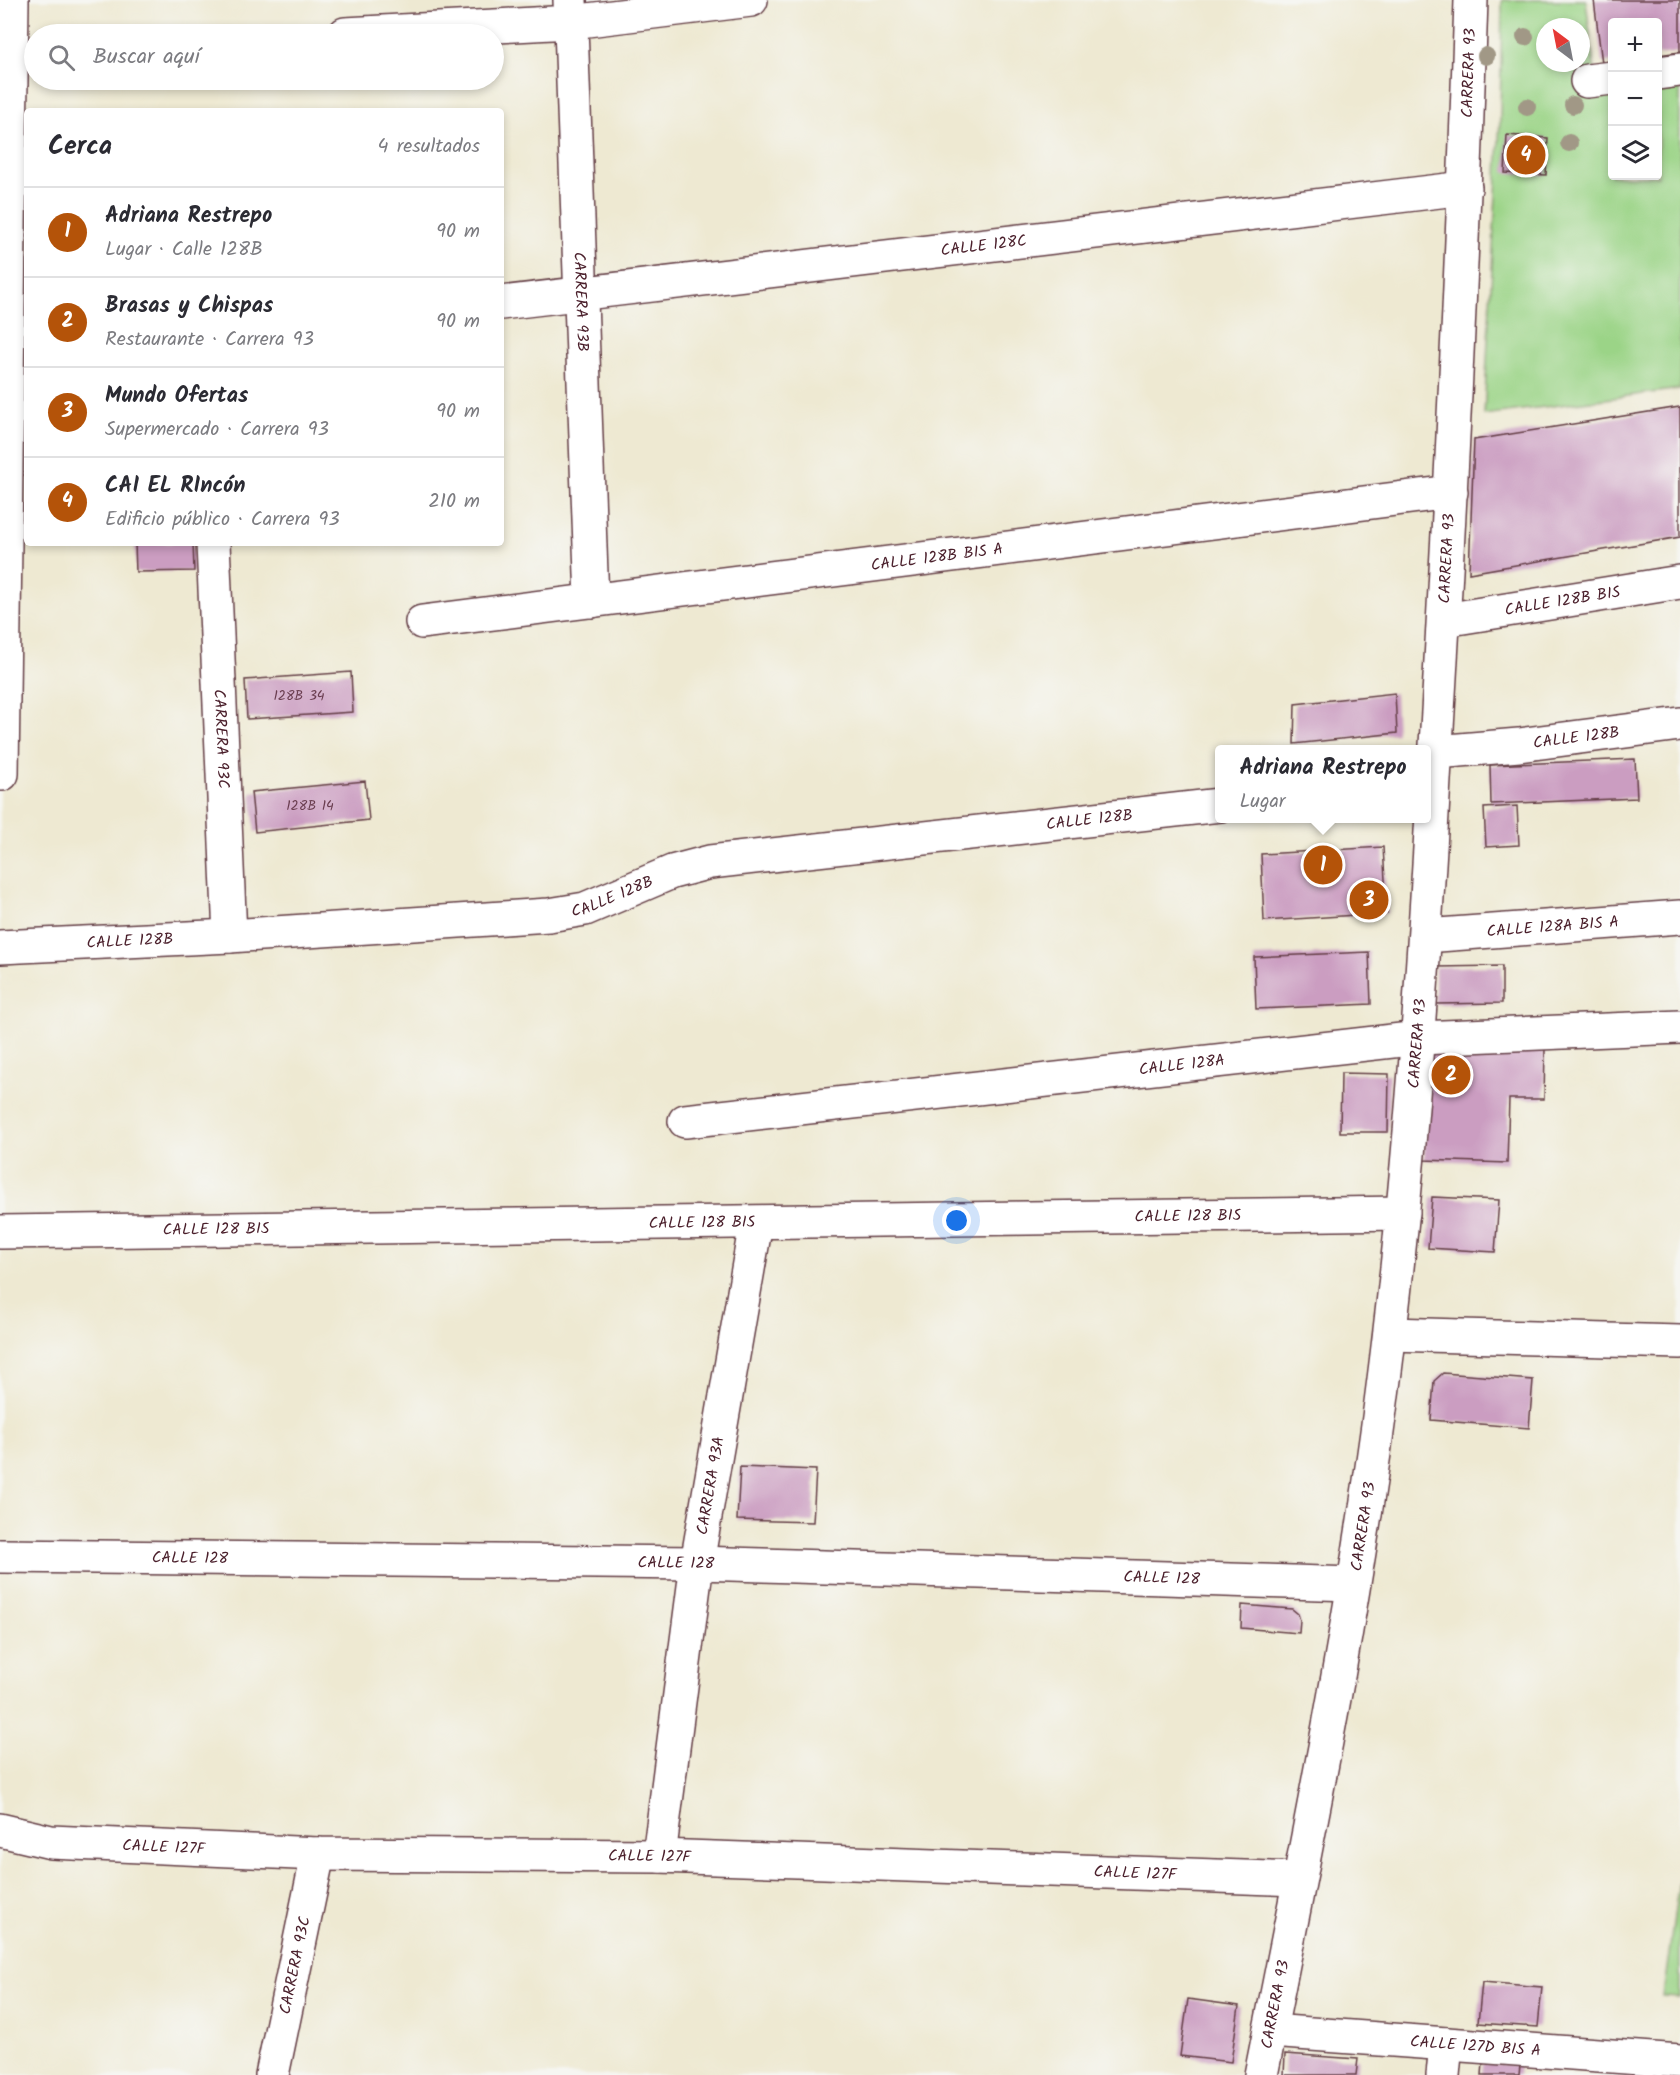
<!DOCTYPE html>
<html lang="es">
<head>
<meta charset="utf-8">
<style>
	body { margin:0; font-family:Kalam,sans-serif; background:#f7f7f7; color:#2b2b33 }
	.controls { position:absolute; right:18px; top:18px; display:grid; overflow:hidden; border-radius:6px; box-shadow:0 3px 9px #0003 }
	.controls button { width:54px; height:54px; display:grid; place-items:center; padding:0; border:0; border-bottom:2px solid #e1e1e2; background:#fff; color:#2b2b33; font:30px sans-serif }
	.compass { position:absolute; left:1536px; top:18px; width:54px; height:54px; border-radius:50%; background:#fff; box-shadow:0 3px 9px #0003; rotate:328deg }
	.you { position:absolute; left:957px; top:1221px; width:21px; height:21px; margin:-15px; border:4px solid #fff; border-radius:50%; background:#1a73e8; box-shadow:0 0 0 9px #1a73e833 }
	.badge { display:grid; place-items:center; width:39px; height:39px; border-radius:50%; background:#b45309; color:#fff; font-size:20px; font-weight:700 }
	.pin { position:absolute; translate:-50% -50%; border:3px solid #fff; box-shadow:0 2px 6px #0006 }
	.popup { position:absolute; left:1215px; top:745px; width:216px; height:78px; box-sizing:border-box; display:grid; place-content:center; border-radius:6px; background:#fff; filter:drop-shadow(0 2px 4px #0005); font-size:20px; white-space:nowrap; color:#7c7c81 }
	.popup b { font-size:22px; color:#2b2b33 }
	.popup::after { content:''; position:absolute; left:50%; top:100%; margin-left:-12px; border:12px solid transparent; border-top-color:#fff }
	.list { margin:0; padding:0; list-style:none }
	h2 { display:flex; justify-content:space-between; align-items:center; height:78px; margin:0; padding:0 24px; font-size:26px }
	h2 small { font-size:20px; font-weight:400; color:#7c7c81 }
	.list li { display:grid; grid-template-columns:39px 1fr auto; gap:18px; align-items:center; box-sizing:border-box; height:90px; padding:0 24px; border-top:2px solid #e1e1e2 }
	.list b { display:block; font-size:22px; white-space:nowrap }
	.list p { margin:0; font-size:20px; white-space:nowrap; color:#7c7c81 }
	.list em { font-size:20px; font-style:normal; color:#7c7c81 }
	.icon { flex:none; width:33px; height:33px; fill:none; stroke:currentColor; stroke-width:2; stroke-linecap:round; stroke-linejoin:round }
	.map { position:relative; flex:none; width:1680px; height:2075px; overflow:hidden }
	.search { position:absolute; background:#fff; box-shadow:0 3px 9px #0003; left:24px; top:24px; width:480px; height:66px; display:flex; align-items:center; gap:15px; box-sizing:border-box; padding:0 21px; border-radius:33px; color:#7c7c81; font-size:22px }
	.panel { position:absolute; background:#fff; box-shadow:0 3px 9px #0003; left:24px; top:108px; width:480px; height:438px; border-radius:6px }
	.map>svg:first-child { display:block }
	.green { fill:#9bd487; stroke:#727a59; stroke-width:1.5; fill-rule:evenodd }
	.building { fill:#cb9dc1 }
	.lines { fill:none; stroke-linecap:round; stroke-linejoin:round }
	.minor-casing { stroke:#633d44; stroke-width:36 }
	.tertiary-casing { stroke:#633d44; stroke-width:36 }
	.minor { stroke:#fff; stroke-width:33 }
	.tertiary { stroke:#fff; stroke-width:33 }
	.tree { fill:#a19886 }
	.labels { text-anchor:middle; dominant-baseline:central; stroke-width:5; stroke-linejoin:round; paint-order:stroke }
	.number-label { font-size:14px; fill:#6a3e50 }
	.street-label { font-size:16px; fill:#4a1f2b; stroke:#f6f6f2 }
</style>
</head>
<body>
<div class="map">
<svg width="1680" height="2075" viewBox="0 0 1680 2075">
	<rect width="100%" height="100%" fill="#f6f6f2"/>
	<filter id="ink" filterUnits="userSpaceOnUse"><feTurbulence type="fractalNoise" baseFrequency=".0167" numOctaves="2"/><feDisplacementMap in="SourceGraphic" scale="12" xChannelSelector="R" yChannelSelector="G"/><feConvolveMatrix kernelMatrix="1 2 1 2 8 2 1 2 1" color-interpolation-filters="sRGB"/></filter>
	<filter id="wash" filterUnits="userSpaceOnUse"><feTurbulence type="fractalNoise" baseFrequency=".008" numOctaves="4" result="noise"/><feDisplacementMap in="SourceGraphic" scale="24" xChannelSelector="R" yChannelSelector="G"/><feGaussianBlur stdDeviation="1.35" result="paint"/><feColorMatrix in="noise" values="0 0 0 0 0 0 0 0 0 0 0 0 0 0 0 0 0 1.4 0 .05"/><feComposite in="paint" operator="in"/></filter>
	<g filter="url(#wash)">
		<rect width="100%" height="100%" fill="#eee9d2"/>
		<g class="green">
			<path d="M1502,0h84l11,91 15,-1v86h46v-91l22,-2v306l-196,26 16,-295zM1545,27h36v36h-36z"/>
			<path d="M1680,1873v125l-17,-1z"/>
		</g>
		<g id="blocks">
			<g class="building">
				<path d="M1594,0h86v52l-22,3v-33h-46v39l-10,2z"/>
				<path d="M1507,135l41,3 -2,37 -41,-2z"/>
				<path d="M1680,407v130l-211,36 5,-133z"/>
				<path d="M135,543h58l1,28 -58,1z"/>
				<path d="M351,672l2,40 -106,7 -2,-39z"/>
				<path d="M1395,693l2,40 -103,11 1,-40z"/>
				<path d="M1635,759l2,39 -146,6 -1,-39z"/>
				<path d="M365,781l4,39 -114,12 -4,-40z"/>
				<path d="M1517,806l2,39 -33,2 -2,-39z"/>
				<path d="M1383,847l4,66 -123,8 -3,-67z"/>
				<path d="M1369,952l2,52 -115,5 -2,-52z"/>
				<path d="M1502,966v37l-67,1v-37z"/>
				<path d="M1430,1046l115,2 -1,51h-35l-2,64 -83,-3z"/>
				<path d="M1341,1073l48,1 -1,58h-48z"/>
				<path d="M1432,1197l67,3 -4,52 -67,-4z"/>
				<path d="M1443,1373l90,7 -4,48 -98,-8 3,-39z"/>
				<path d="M740,1467l76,3 -3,52 -76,-2z"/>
				<path d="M1242,1605l50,4 6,5 2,6 -1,13 -58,-5z"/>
				<path d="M1482,1982l60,5 -4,40 -60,-4z"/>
				<path d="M1188,1999l51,7 -8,56 -51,-6z"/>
				<path d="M1285,2054l73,5 -2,16h-72z"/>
				<path d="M1483,2063l37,2 -1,10h-37z"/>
			</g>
		</g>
	</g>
	<g filter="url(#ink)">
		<use href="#blocks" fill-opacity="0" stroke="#633d44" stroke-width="1.5"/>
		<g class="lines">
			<defs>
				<g id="minor">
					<path id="s1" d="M570,0l22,601"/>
					<path d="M345,34l226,-12 180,-22"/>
					<path d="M1658,73l22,-3"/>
					<path d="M1587,81l25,-3"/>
					<path id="s2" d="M501,303l964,-115"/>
					<path id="s3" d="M213,543l17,393"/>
					<path id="s4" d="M1444,620l236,-38"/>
					<path id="s5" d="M422,622l1029,-130"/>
					<path id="s6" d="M1436,752l83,-7 161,-21"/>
					<path d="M2,774l10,-774"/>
					<path id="s7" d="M1425,936l255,-19"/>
					<path id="s8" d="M0,947l230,-11 319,-21 36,-6 87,-37 38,-10 510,-57"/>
					<path id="s9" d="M685,1121l734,-83 261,-11"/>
					<path id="s10" d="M0,1232l1403,-19"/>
					<path d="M1390,1334l290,8"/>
					<path id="s11" d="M0,1556l697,7 656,21"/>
					<path id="s12" d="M0,1830l51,12 267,12 341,2 640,23"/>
					<path id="s13" d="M659,1856l38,-293 59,-340"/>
					<path id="s14" d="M1270,2031l410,30"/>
					<path id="s15" d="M272,2075l46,-221"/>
					<path d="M1443,2075l3,-31"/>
				</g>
				<g id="tertiary">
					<path id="s16" d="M1261,2075c49,-247 100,-494 129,-745 23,-194 35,-390 46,-585 15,-249 27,-497 35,-745"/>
				</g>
			</defs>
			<use href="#minor" class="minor-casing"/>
			<use href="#tertiary" class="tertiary-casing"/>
			<use href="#minor" class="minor"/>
			<use href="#tertiary" class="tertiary"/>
		</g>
		<g class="tree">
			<circle cx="1525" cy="37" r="9"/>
			<circle cx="1486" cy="56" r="9"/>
			<circle cx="1573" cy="105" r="9"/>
			<circle cx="1527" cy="107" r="9"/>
			<circle cx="1569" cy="143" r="9"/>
		</g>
	</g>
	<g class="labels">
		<g class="number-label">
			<text x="299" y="696">128B 34</text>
			<text x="310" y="806">128B 14</text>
		</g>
		<g class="street-label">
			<text stroke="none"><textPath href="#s16" startOffset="2016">CARRERA 93</textPath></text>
			<text stroke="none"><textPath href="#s2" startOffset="486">CALLE 128C</textPath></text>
			<text stroke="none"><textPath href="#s1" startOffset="302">CARRERA 93B</textPath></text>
			<text stroke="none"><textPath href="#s5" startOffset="519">CALLE 128B BIS A</textPath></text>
			<text stroke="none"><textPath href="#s16" startOffset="1530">CARRERA 93</textPath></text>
			<text stroke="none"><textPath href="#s4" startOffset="120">CALLE 128B BIS</textPath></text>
			<text stroke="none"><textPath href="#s6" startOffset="141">CALLE 128B</textPath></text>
			<text stroke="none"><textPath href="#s3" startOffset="196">CARRERA 93C</textPath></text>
			<text stroke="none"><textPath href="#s8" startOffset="1102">CALLE 128B</textPath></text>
			<text stroke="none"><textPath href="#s8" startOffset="616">CALLE 128B</textPath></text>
			<text stroke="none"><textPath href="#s7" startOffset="128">CALLE 128A BIS A</textPath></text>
			<text stroke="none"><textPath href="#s8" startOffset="130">CALLE 128B</textPath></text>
			<text stroke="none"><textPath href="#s16" startOffset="1044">CARRERA 93</textPath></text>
			<text stroke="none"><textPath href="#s9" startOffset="500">CALLE 128A</textPath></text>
			<text stroke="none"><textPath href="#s10" startOffset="1188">CALLE 128 BIS</textPath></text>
			<text stroke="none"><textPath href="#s10" startOffset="702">CALLE 128 BIS</textPath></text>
			<text stroke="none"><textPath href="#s10" startOffset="216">CALLE 128 BIS</textPath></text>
			<text stroke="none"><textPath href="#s13" startOffset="374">CARRERA 93A</textPath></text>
			<text stroke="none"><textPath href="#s16" startOffset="558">CARRERA 93</textPath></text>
			<text stroke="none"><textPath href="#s11" startOffset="190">CALLE 128</textPath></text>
			<text stroke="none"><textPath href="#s11" startOffset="676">CALLE 128</textPath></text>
			<text stroke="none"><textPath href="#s11" startOffset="1162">CALLE 128</textPath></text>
			<text stroke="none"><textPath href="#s12" startOffset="165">CALLE 127F</textPath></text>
			<text stroke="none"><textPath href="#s12" startOffset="651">CALLE 127F</textPath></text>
			<text stroke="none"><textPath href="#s12" startOffset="1137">CALLE 127F</textPath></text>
			<text stroke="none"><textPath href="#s15" startOffset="112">CARRERA 93C</textPath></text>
			<text stroke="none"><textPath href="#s16" startOffset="72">CARRERA 93</textPath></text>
			<text stroke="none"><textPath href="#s14" startOffset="206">CALLE 127D BIS A</textPath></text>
		</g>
	</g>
</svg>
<div class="controls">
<button>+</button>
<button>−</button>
<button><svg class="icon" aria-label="layers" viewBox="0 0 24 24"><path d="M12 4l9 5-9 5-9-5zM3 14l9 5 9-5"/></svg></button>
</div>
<svg class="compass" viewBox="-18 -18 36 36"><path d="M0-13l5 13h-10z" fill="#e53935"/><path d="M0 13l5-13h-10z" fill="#7c7c81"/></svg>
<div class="you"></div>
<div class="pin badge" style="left:1323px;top:865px">1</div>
<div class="popup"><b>Adriana Restrepo</b>Lugar</div>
<div class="pin badge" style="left:1451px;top:1075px">2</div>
<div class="pin badge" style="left:1369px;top:900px">3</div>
<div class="pin badge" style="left:1526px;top:155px">4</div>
<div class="search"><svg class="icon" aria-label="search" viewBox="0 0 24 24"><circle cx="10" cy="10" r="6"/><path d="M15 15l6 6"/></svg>Buscar aquí</div>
<section class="panel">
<h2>Cerca<small>4 resultados</small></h2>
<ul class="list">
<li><span class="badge">1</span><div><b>Adriana Restrepo</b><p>Lugar · Calle 128B</p></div><em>90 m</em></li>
<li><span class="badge">2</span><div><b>Brasas y Chispas</b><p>Restaurante · Carrera 93</p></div><em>90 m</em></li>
<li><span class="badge">3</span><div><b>Mundo Ofertas</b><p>Supermercado · Carrera 93</p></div><em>90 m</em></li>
<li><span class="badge">4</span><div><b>CAI EL RIncón</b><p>Edificio público · Carrera 93</p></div><em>210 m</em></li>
</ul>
</section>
</div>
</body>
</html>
